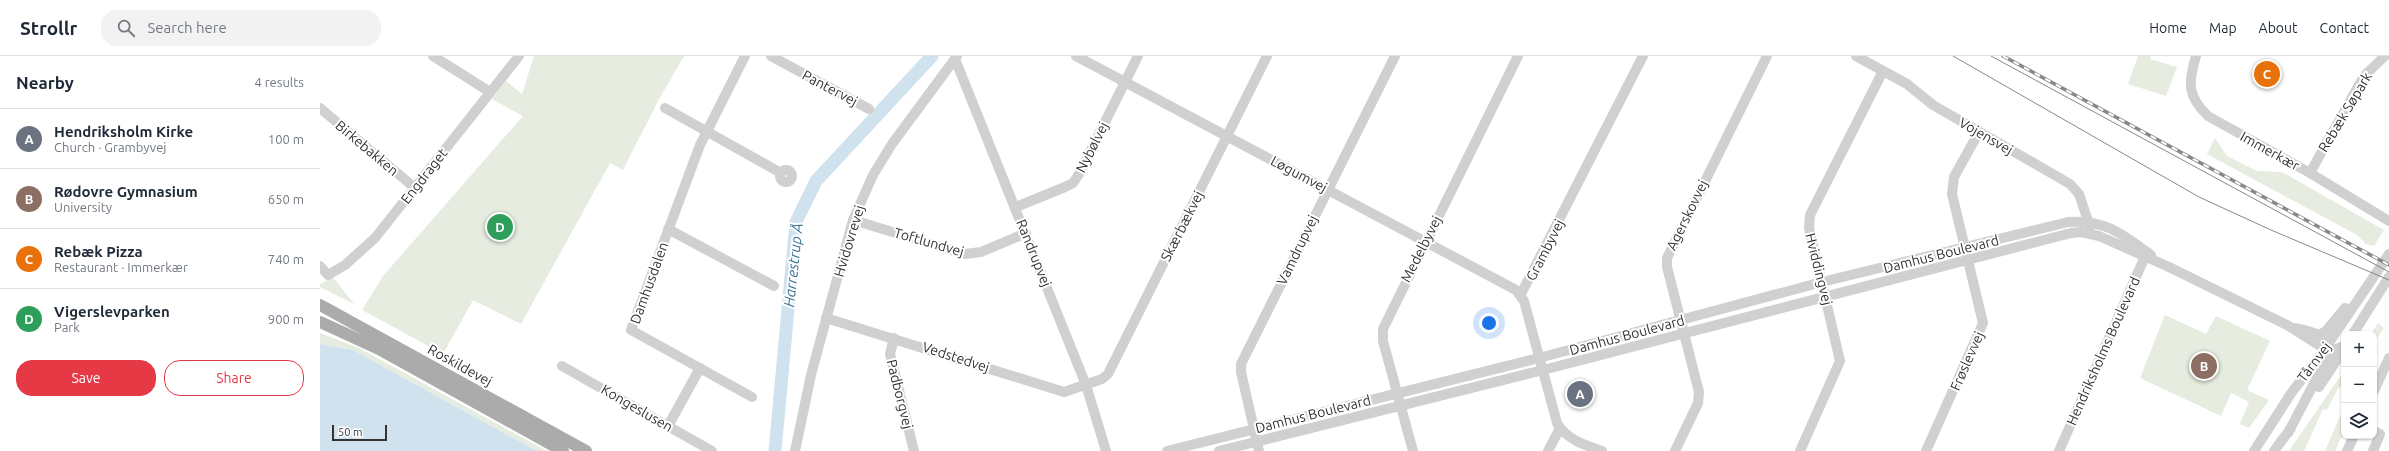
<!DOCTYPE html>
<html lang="en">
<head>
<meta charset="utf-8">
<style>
	body { margin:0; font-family:Ubuntu,sans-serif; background:#f2f2f3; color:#1f2937 }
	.controls { position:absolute; right:12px; bottom:12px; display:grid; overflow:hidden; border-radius:8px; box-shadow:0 1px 3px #0004 }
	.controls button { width:36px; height:36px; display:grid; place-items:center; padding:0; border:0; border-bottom:1px solid #e0e1e3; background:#fff; color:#1f2937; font:20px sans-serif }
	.scale { position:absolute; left:12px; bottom:10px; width:55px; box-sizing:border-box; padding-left:4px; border:2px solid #333; border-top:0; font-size:11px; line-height:14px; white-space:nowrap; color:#333; -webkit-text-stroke:3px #fff; paint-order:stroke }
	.you { position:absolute; left:1169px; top:267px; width:14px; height:14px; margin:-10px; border:3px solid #fff; border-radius:50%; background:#1a73e8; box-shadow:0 0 0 6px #1a73e833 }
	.badge { display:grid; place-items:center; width:26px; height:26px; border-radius:50%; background:#e63946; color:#fff; font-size:13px; font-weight:700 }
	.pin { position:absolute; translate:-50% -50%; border:2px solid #fff; box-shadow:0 1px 4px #0006 }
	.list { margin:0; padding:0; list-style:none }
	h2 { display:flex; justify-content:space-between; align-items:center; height:52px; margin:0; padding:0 16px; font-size:17px }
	h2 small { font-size:13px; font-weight:400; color:#747a83 }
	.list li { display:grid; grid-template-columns:26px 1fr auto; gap:12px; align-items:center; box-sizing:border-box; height:60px; padding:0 16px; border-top:1px solid #e0e1e3 }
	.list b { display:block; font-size:15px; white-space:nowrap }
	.list p { margin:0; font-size:13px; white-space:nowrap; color:#747a83 }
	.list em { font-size:13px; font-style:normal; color:#747a83 }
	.actions { display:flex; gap:8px; padding:12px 16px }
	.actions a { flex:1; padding:9px 0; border:1px solid #e63946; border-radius:16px; text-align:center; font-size:14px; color:#e63946 }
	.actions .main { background:#e63946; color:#fff }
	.icon { flex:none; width:22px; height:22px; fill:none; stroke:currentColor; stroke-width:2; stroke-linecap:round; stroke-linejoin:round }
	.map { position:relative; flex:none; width:2069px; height:395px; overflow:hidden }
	header { display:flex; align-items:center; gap:24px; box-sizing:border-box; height:56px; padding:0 20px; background:#fff; border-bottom:1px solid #e0e1e3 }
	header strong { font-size:19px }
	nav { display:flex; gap:22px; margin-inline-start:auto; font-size:14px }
	.search { width:280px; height:36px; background:#f2f2f3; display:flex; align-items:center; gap:10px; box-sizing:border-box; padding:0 14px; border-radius:16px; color:#747a83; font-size:15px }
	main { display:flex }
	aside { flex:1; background:#fff }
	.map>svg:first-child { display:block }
	.green { fill:#e6ecdf }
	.water { fill:#cfe2ee }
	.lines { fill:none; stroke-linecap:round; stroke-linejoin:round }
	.river { stroke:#cfe2ee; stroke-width:13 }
	.minor { stroke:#d0d0d0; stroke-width:10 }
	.major { stroke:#ababab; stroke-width:12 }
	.tram { stroke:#888; stroke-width:1 }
	.rail-casing { stroke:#888; stroke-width:3.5 }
	.rail { stroke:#fff; stroke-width:2; stroke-dasharray:6; stroke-linecap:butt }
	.labels { text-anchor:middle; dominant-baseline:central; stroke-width:4; stroke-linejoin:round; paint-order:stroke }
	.street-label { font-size:14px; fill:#333; stroke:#fff }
	.water-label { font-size:15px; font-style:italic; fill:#3f7597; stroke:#fff }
</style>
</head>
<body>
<header>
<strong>Strollr</strong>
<div class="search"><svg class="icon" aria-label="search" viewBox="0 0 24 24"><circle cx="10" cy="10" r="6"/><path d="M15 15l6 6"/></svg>Search here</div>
<nav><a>Home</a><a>Map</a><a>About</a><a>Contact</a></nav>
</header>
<main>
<aside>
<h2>Nearby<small>4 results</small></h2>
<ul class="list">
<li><span class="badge" style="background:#6b7280">A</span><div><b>Hendriksholm Kirke</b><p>Church · Grambyvej</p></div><em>100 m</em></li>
<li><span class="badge" style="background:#8d6e63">B</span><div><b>Rødovre Gymnasium</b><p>University</p></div><em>650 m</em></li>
<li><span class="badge" style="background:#e8710a">C</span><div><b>Rebæk Pizza</b><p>Restaurant · Immerkær</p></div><em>740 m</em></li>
<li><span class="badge" style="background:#2e9e5b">D</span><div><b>Vigerslevparken</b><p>Park</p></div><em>900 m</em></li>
</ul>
<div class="actions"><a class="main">Save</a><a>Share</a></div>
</aside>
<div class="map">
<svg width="2069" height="395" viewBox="0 0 2069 395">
	<rect width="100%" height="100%" fill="#fff"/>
	<g class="green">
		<path d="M214,0h150l-26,45 -35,69 -13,-7 -89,161 -48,-24 -30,54 -81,-44 21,-34 140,-160 -31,-17 14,-18 16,13z"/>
		<path d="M1818,0h13l-1,3 27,8 -11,29 -38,-12z"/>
		<path d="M1895,82l12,18 30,15 25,1 102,58 -10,16 -8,-2 -9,-9 -150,-81z"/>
		<path d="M13,222l3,3 18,23 -34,-17v-3z"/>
		<path d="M1845,259l41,19 10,-18 54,25 -23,49 22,10 -20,28 -9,-4 9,-22 -18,-9 -10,23 -81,-38z"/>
		<path d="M2058,267l6,5 -10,15v-9h-3z"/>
		<path d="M0,277l39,15 188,103h-10l-184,-101 -33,-6z"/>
		<path d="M2024,315v15l-6,2 -11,22 -4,-1 -19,42h-15z"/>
		<path d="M2020,360l4,2v14l-9,19h-10z"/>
	</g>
	<path class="water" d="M0,288l33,6 184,101h-217z"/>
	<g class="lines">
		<path class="river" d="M455,395l21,-229 20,-41 116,-125"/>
		<g class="minor">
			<path d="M113,0l57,36"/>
			<path d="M425,0l-45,89 -69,185 121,67"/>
			<path d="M451,0l98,53"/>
			<path d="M756,0l440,234 8,11 33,122c10,17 28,22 45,28"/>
			<path d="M1536,0l51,28 26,21 137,79 9,10 11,33"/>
			<path d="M1876,0c-8,27 -9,40 12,60l102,57 79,48"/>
			<path d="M635,3l131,326 20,66"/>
			<path d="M0,52l95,80"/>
			<path d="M345,52l116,65"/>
			<circle cx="466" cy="120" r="6"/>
			<path d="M1990,117l54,-97 21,-20"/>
			<path d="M696,151l49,-20 8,-4 6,-9 59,-118"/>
			<path d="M533,164l112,34 16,-2 45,-19"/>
			<path d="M348,173l106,57"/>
			<path d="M0,210l8,9 17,-10 30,-27 144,-182"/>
			<path d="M1201,238l122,-238"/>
			<path d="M506,262l238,74 38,-13 6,-5 159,-318"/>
			<path d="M2033,278l36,-57"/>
			<path d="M1999,279l7,-4 19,-23"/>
			<path d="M574,282l-4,16 24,97"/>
			<path d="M242,310l150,85"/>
			<path d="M1999,331l25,-38"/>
			<path d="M2054,335l15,-33"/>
			<path d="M348,370l32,-58"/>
			<path d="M1968,377l43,-82c-4,-17 -19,-19 -35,-23"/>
			<path d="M475,395l16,-76 42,-155 20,-45 19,-31 65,-88"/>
			<path d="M847,395l372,-93 283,-76 246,-60c37,-3 54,12 83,33"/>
			<path d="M899,395l324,-81 528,-137 10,-1 18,4 70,31 118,58 38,24 6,2 13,-5"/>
			<path d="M939,395l-18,-79v-8l154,-308"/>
			<path d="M1093,395l-30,-110v-12l135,-273"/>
			<path d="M1228,395l12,-23"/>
			<path d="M1355,395l23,-48 1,-11 -32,-125v-9l100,-202"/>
			<path d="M1480,395l40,-90 -31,-133 1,-13 73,-144"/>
			<path d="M1606,395l57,-128 -31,-129 2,-17 25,-45"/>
			<path d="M1739,395l88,-199"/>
			<path d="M1934,395l38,-59 30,-39 67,-99"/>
			<path d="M1954,395l17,-23"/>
			<path d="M2027,395l7,-15"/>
			<path d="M2053,395l7,-17 -6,-3"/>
		</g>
		<g class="major">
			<path d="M0,249l266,146"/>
			<path d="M0,266l59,27 184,102"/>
		</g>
		<g class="tram">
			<path d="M1633,0l246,141 72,33 118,50"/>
			<path d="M1671,0l398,216"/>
		</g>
		<defs>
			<path id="rail" d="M1683,0l386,209"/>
		</defs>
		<use href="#rail" class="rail-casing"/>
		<use href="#rail" class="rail"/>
	</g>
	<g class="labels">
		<g class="street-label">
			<text transform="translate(510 32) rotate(28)">Pantervej</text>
			<text transform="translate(2025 56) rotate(-59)">Rebæk Søpark</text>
			<text transform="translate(1666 80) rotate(30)">Vojensvej</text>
			<text transform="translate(772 91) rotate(-63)">Nybølvej</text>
			<text transform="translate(47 92) rotate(40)">Birkebakken</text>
			<text transform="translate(1950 95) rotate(29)">Immerkær</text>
			<text transform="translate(979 118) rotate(28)">Løgumvej</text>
			<text transform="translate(104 120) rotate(-52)">Engdraget</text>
			<text transform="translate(1367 159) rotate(-64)">Agerskovvej</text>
			<text transform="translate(862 170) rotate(-63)">Skærbækvej</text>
			<text transform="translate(529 185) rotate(-73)">Hvidovrevej</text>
			<text transform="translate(609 186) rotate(16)">Toftlundvej</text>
			<text transform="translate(1101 193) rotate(-63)">Medelbyvej</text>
			<text transform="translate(977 194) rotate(-64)">Vamdrupvej</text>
			<text transform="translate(1225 194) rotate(-63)">Grambyvej</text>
			<text transform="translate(714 197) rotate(68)">Randrupvej</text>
			<text transform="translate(1621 198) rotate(-14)">Damhus Boulevard</text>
			<text transform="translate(1499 213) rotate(76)">Hviddingvej</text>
			<text transform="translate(329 227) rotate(-70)">Damhusdalen</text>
			<text transform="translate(1307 279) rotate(-15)">Damhus Boulevard</text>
			<text transform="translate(1783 295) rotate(-66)">Hendriksholms Boulevard</text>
			<text transform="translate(636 301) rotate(18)">Vedstedvej</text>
			<text transform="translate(1647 305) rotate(-66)">Frøslevvej</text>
			<text transform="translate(1994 306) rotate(-53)">Tårnvej</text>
			<text transform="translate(140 309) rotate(29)">Roskildevej</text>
			<text transform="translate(580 338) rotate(76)">Padborgvej</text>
			<text transform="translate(317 352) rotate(30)">Kongeslusen</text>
			<text transform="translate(993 358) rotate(-14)">Damhus Boulevard</text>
		</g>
		<g class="water-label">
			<text transform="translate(473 209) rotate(-84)">Harrestrup Å</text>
		</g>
	</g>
</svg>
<div class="controls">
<button>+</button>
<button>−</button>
<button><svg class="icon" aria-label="layers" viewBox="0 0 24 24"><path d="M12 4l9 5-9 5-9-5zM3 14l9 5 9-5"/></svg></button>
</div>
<div class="scale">50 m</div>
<div class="you"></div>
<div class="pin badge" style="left:1260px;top:338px;background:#6b7280">A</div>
<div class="pin badge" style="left:1884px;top:310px;background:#8d6e63">B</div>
<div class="pin badge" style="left:1947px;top:18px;background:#e8710a">C</div>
<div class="pin badge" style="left:180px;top:171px;background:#2e9e5b">D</div>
</div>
</main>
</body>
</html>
